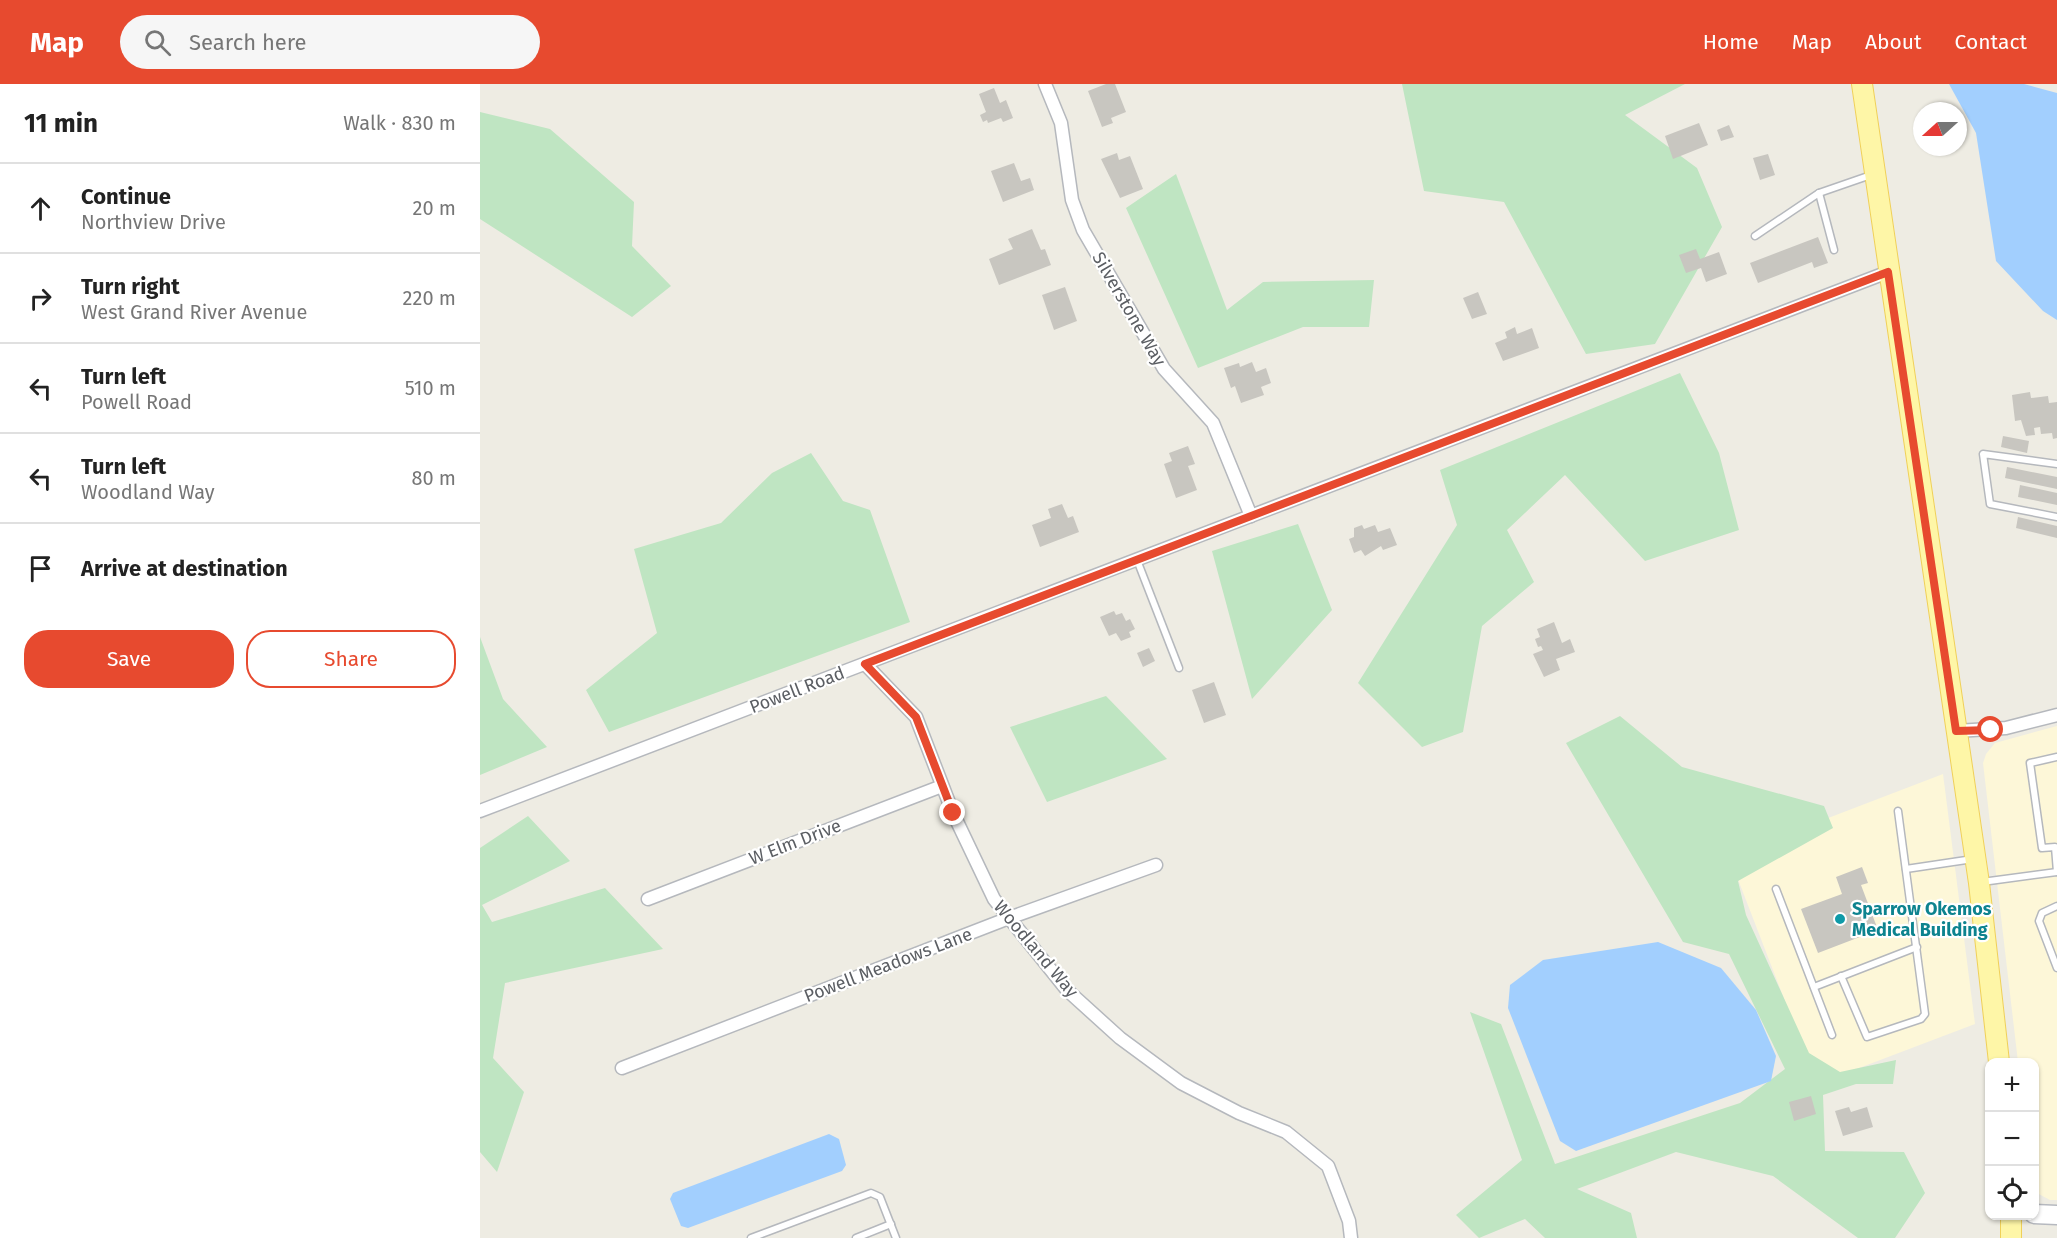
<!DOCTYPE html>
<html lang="en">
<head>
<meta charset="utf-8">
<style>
	body { margin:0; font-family:"Fira Sans",sans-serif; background:#f6f6f6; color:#222 }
	.controls { position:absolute; right:18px; bottom:18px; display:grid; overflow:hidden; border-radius:12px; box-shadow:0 2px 4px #0004 }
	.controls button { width:54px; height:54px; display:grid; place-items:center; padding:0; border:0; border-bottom:2px solid #e0e0e0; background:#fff; color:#222; font:30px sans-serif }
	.compass { position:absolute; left:1433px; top:18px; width:54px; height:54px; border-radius:50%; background:#fff; box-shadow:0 2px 4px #0004; rotate:249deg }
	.stop { position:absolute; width:18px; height:18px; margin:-14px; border:4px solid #e74a2f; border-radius:50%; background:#fff }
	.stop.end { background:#e74a2f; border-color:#fff; box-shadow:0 2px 6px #0008 }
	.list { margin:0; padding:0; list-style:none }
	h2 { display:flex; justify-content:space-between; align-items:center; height:78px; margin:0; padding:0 24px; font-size:26px }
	h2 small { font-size:20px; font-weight:400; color:#767676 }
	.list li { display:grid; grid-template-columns:39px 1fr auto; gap:18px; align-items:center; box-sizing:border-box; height:90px; padding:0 24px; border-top:2px solid #e0e0e0 }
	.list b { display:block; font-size:22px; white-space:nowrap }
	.list p { margin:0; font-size:20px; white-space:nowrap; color:#767676 }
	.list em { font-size:20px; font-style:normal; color:#767676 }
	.actions { display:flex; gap:12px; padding:18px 24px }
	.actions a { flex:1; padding:14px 0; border:2px solid #e74a2f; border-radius:24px; text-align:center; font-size:21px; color:#e74a2f }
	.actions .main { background:#e74a2f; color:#fff }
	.icon { flex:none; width:33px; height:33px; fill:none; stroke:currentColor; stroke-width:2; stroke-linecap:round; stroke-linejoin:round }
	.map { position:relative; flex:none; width:1577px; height:1154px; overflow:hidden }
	header { display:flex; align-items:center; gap:36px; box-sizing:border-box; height:84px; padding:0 30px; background:#e74a2f; color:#fff }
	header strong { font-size:28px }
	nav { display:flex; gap:33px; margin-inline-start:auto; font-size:21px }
	.search { width:420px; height:54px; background:#f6f6f6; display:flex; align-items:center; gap:15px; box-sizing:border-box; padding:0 21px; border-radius:33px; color:#767676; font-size:22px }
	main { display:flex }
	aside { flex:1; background:#fff }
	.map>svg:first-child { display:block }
	.commercial { fill:#fdf7d8 }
	.green { fill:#bfe5c2 }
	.water { fill:#a2cffe }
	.building { fill:#c8c6c0 }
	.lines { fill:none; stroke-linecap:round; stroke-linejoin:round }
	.lane-casing { stroke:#b5b8bd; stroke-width:9 }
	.street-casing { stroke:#b5b8bd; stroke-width:15 }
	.secondary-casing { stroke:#b6b9bf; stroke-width:21 }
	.primary-casing { stroke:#f0d059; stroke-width:22 }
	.lane { stroke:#fff; stroke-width:6 }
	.street { stroke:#fff; stroke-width:12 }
	.secondary { stroke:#fff; stroke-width:18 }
	.primary { stroke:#fef6a7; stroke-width:20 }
	.route { stroke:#e74a2f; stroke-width:8 }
	.culture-dot { fill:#0f9aa8; stroke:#fff; stroke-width:2 }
	.labels { text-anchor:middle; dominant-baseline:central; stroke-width:4.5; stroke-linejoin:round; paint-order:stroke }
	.street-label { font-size:18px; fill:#5b5e63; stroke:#fff }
	.culture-label { font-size:18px; font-weight:bold; fill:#0d838f; stroke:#fff; text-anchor:start }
</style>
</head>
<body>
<header>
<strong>Map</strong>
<div class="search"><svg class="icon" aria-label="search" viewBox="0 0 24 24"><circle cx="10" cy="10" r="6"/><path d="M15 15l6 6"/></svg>Search here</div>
<nav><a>Home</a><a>Map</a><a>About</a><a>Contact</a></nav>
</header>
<main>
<aside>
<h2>11 min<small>Walk · 830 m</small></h2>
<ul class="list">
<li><svg class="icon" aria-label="ahead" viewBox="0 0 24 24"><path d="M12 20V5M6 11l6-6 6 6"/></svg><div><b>Continue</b><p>Northview Drive</p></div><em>20 m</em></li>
<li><svg class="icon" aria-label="right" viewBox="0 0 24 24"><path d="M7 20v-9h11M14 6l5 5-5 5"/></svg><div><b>Turn right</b><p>West Grand River Avenue</p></div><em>220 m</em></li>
<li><svg class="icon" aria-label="left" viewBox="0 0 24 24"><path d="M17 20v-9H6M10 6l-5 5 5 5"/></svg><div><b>Turn left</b><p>Powell Road</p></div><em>510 m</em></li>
<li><svg class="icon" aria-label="left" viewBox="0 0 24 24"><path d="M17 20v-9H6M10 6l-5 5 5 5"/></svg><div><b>Turn left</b><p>Woodland Way</p></div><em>80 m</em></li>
<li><svg class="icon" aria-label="arrive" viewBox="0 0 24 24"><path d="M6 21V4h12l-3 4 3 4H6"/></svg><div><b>Arrive at destination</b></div></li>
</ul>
<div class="actions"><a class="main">Save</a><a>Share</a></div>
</aside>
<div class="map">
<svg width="1577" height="1154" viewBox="0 0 1577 1154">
	<rect width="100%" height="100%" fill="#eeece3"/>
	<g class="commercial">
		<path d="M1577,642v474h-7l-15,-8 -1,-130h-16l-35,-299 3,-9 9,-11z"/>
		<path d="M1463,690l32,250 -158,60 -88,-228z"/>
	</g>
	<g class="green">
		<path d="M922,0h283l-60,31 72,53 25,59 -67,117 -69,10 -82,-152 -80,-11z"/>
		<path d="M0,28l70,17 84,73 -2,44 39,40 -39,31 -152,-98z"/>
		<path d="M696,90l51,136 36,-28 111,-2 -5,47h-66l-105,41 -72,-160z"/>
		<path d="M1200,289l39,80 20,77 -94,31 -80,-86 -58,55 27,52 -52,44 -19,106 -41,15 -64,-64 99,-158 -17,-55z"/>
		<path d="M331,369l32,48 27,9 40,112 -301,110 -23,-42 71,-57 -23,-84 87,-26 51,-50z"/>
		<path d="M818,440l34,86 -80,89 -40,-148z"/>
		<path d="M0,553l23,62 44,48 -67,28z"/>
		<path d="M626,612l61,63 -120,43 -37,-75z"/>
		<path d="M1140,632l62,51 142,39 9,22 -95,53 8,34 63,138 31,19 56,-12 -3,24h-37l-33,11 2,56 79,1 21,41 -30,45h-37l-85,-62 -97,-24 -99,37 54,24 6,25h-92l-20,-19 -46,19 -23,-23 66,-55 -52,-148 31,12 54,140 185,-61 45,-34 -56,-115 -46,-12 -117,-199z"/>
		<path d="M48,732l42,45 -88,44 10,17 113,-34 58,61 -158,34 -12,75 31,34 -27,80 -17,-20v-304z"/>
	</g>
	<g class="water">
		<path d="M1469,0h75l33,9v227l-14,-9 -47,-50 -20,-128z"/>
		<path d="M1178,858l63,26 35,42 20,46 -5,25 -195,70 -16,-10 -52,-133 2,-23 33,-25z"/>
		<path d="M349,1050l10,5 7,26 -4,6 -154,57 -7,-2 -11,-27 3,-6z"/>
	</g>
	<g class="building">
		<path d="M626,0h9l11,28 -15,6 2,5 -11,4 -14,-36z"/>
		<path d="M514,4l6,15 6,-3 7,18 -10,4 -2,-4 -13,5 -1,-3 -4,2 -3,-7 6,-3 -7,-18z"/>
		<path d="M1219,39l9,22 -35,14 -8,-23z"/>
		<path d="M1249,41l5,12 -13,4 -4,-11z"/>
		<path d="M637,69l2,7 11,-4 13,33 -23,9 -19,-39z"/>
		<path d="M1288,70l7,21 -15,5 -7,-22z"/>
		<path d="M534,79l7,18 9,-3 4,12 -31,12 -12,-31z"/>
		<path d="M552,145l9,21 4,-1 6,16 -52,20 -10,-26 24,-10 -5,-10z"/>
		<path d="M1338,153l10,26 -14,5 -2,-6 -54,21 -8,-20z"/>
		<path d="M1216,165l4,10 19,-7 8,22 -21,8 -5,-14 -15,5 -7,-18z"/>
		<path d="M585,203l12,34 -23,9 -12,-35z"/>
		<path d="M998,208l9,22 -15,5 -9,-21z"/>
		<path d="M1035,243l2,7 15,-6 7,20 -36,13 -8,-18 12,-5 -2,-6z"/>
		<path d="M772,278l4,10 10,-4 5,15 -10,4 3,8 -23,8 -6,-17 -4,2 -7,-20 15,-5 1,4z"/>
		<path d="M1550,308l1,6 17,-2 1,7 8,-1v36l-4,1 -1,-6 -11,1 -1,-7 -6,1 1,7 -9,1 -5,-16 -6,1 -3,-26z"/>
		<path d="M1523,352l26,5 -2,12 -26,-6z"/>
		<path d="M708,362l7,18 -7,2 9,24 -21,8 -12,-34 8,-3 -3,-8z"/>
		<path d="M1527,383l50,10v12l-52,-11z"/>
		<path d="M1540,401l37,8v12l-39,-8z"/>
		<path d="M582,420l6,14 5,-2 6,16 -39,15 -8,-22 19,-7 -3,-9z"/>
		<path d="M1538,433l39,9v12l-41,-10z"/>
		<path d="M882,441l2,4 11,-4 3,7 12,-4 7,17 -14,5 -2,-4 -16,10 -4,-6 -7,3 -5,-14 5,-2v-9z"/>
		<path d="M634,527l2,4 6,-2 4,8 4,-2 5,10 -6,3 2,5 -10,4 -5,-8 -7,3 -9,-19z"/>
		<path d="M1074,538l8,21 8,-4 5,13 -19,7 4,11 -16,7 -11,-23 10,-4 -2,-4 -3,1 -3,-8 5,-2 -3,-8z"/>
		<path d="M669,564l6,13 -12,6 -6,-14z"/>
		<path d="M734,598l12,33 -22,8 -12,-33z"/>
		<path d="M1382,783l6,16 -7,2 17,45 -60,23 -17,-44 41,-15 -6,-17z"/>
		<path d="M1331,1012l5,18 -22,7 -5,-19z"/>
		<path d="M1369,1023l2,5 16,-5 6,20 -30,9 -8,-25z"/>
	</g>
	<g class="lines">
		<defs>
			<g id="lane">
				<path d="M1339,109l15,57"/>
				<path d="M1275,152l64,-43 52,-18"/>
				<path d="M1577,380l-74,-10 7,50 67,13"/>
				<path d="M657,476l42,108"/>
				<path d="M1577,673l-27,6 12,85 13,-1 2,25"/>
				<path d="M1426,785l67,-10"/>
				<path d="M1502,798l75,-10"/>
				<path d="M1296,805l56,146"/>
				<path d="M1577,822l-15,7 -3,8 18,47"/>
				<path d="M1361,892l26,61 54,-18 4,-5 -27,-203"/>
				<path d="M1334,903l103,-40"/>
				<path d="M271,1154l120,-45 9,4 16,41"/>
				<path d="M376,1154l35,-14"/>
			</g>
			<g id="street">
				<path d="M565,0l16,39 11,77 11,30 81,139 49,54 38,93"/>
				<path d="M385,580l51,53 37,96 41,86 73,91 53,48 61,45 58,30 47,19 42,34 21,55 2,17"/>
				<path d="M1476,647l50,-3 51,-13"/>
				<path d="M0,727l1408,-539"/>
				<path d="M168,815l294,-113"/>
				<path d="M142,984l387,-150 147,-53"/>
			</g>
			<path id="secondary" d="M1554,1130l23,1"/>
			<g id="primary">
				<path d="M1382,0l117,799 20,179"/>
				<path d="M1531,1132v22"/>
			</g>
		</defs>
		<use href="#lane" class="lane-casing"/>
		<use href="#street" class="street-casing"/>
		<use href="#secondary" class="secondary-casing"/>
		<use href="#primary" class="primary-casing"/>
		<use href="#lane" class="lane"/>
		<use href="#street" class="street"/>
		<use href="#secondary" class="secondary"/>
		<use href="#primary" class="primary"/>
	</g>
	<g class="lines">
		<path class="route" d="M473,729l-37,-96 -51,-53 1023,-392 68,459 35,-1"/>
	</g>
	<circle class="culture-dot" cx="1360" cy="835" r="6"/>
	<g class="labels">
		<g class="street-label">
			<text transform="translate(649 225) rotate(60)">Silverstone Way</text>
			<text transform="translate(317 606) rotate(-21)">Powell Road</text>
			<text transform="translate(315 758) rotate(-21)">W Elm Drive</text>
			<text transform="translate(556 865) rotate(50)">Woodland Way</text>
			<text transform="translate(408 881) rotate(-21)">Powell Meadows Lane</text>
		</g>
		<g class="culture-label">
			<text x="1372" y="825">Sparrow Okemos<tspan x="1372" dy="21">Medical Building</tspan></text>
		</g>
	</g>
</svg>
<div class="controls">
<button>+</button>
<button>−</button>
<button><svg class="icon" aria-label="locate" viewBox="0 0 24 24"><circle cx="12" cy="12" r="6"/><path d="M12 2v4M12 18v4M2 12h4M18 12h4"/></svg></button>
</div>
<svg class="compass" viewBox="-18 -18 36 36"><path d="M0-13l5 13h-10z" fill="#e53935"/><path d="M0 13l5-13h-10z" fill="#767676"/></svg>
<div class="stop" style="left:1511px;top:646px"></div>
<div class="stop end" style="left:473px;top:729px"></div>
</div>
</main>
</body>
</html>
